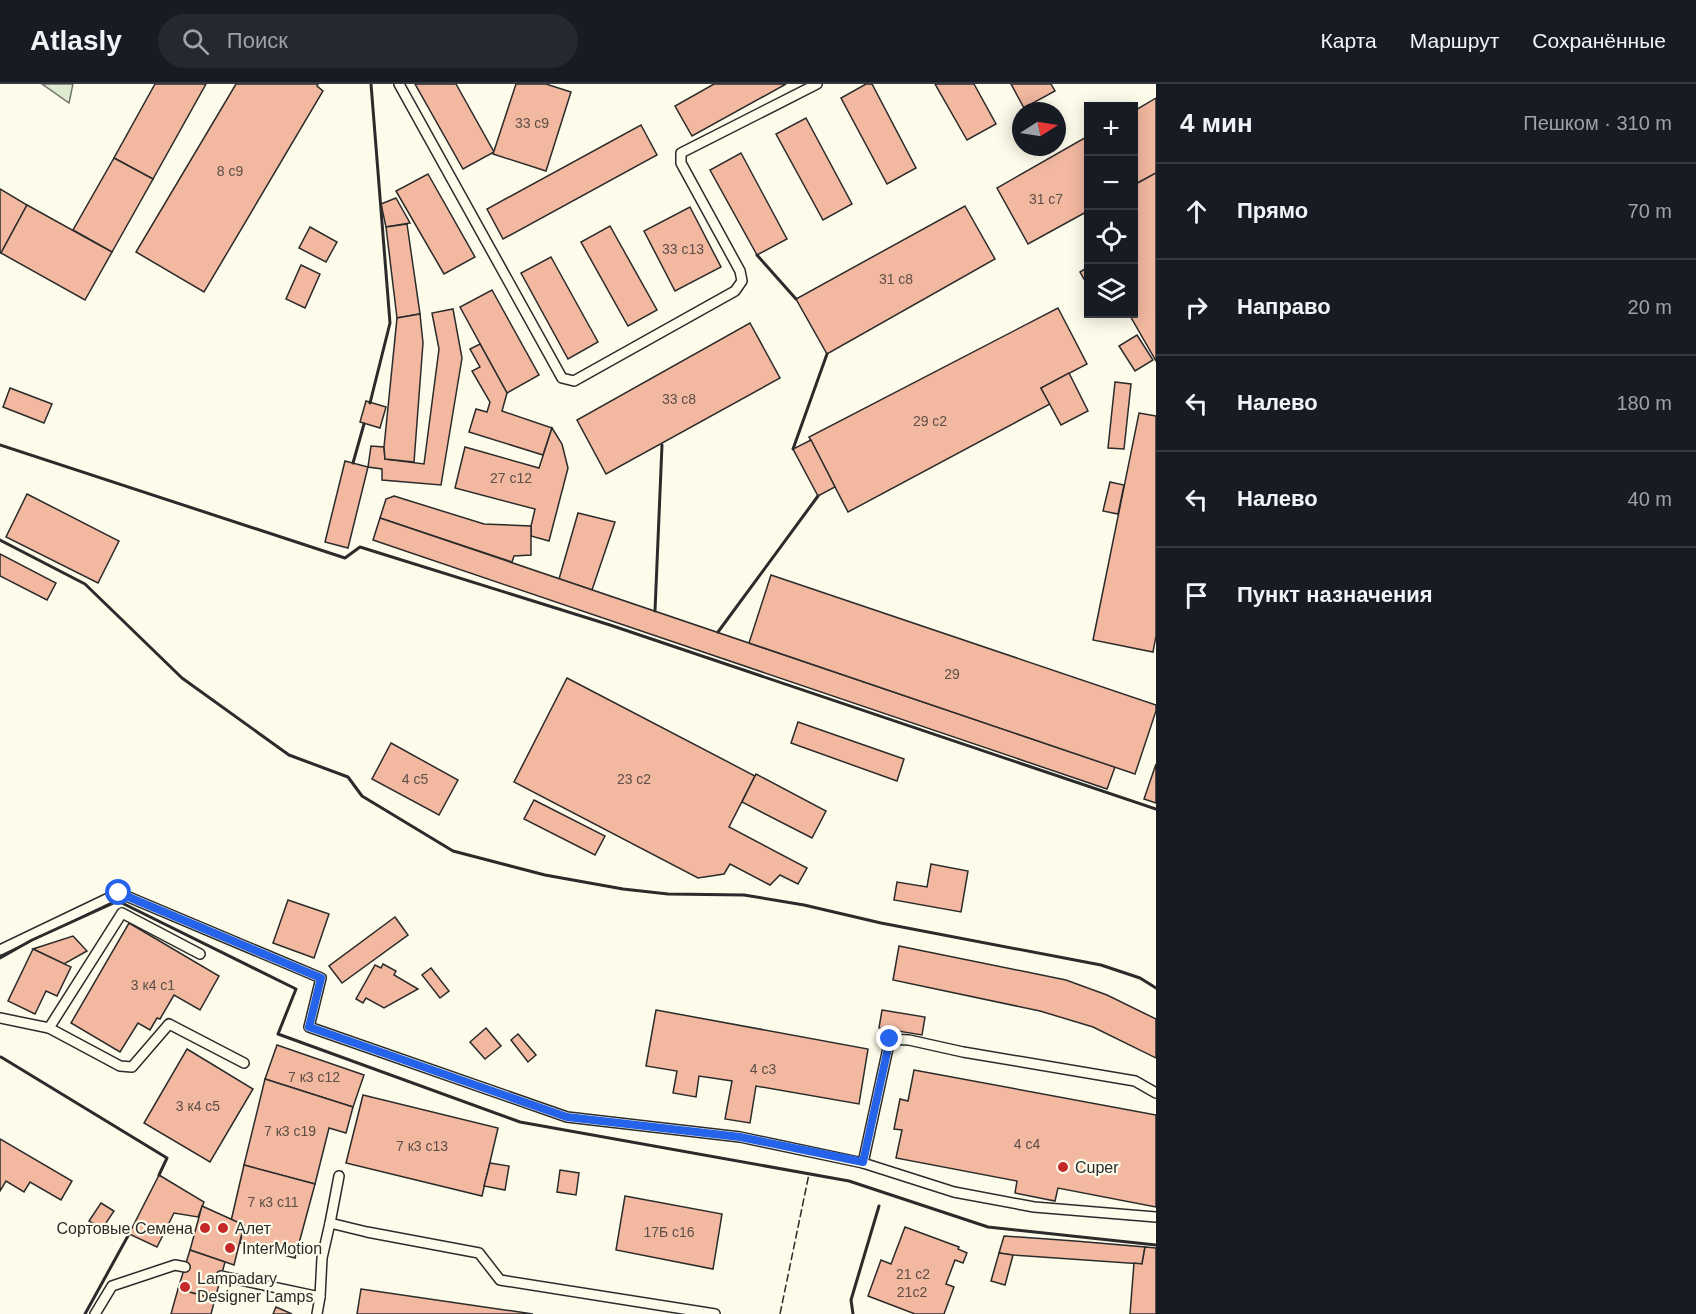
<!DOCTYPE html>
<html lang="ru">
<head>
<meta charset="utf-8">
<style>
	body { margin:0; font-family:Helvetica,sans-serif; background:#242831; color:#f1f3f6 }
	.controls { position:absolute; right:18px; top:18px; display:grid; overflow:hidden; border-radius:0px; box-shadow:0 3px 15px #0003 }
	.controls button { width:54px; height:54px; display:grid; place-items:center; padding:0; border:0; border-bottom:2px solid #363941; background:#171b24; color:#f1f3f6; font:30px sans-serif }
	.compass { position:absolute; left:1012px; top:18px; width:54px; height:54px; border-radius:50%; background:#171b24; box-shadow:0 3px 15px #0003; rotate:78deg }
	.stop { position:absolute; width:18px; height:18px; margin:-14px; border:4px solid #2563eb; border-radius:50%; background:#fff }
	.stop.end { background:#2563eb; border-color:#fff; box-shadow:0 2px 6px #0008 }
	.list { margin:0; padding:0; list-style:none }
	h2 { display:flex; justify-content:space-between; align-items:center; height:78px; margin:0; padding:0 24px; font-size:26px }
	h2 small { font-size:20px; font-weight:400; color:#9ea1a6 }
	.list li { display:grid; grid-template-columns:39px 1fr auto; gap:18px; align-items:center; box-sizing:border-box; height:96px; padding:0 24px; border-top:2px solid #363941 }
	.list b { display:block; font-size:22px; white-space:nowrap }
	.list em { font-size:20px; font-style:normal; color:#9ea1a6 }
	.icon { flex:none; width:33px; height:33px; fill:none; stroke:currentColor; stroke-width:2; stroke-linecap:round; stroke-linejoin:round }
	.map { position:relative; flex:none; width:1156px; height:1230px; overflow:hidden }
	header { display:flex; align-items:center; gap:36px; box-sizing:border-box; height:84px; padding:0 30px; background:#171b24; border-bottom:2px solid #363941 }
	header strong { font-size:28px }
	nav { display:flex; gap:33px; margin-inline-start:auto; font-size:21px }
	.search { width:420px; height:54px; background:#242831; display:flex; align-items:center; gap:15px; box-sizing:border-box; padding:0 21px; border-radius:33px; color:#9ea1a6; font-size:22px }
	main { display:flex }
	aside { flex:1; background:#171b24 }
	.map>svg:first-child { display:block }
	.green { fill:#deebd1; stroke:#74746e; stroke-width:1.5 }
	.building { fill:#f2b8a0; stroke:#2b2b2b; stroke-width:1.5 }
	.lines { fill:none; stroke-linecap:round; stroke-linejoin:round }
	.service-casing { stroke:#2b2b2b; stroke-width:12 }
	.service { stroke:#fdfbea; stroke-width:9 }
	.fence { stroke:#2b2b2b; stroke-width:1.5; stroke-dasharray:8 3; stroke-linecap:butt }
	.wall { stroke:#2b2b2b; stroke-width:3 }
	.route { stroke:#2563eb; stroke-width:8 }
	.poi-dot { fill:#c62828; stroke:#fdfbea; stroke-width:2 }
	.labels { text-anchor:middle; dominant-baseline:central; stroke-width:4.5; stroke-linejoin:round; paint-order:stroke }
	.number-label { font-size:14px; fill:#5d4e48 }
	.poi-label { font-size:16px; fill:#2b2b2b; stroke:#fdfbea; text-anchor:start }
</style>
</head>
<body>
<header>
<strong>Atlasly</strong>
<div class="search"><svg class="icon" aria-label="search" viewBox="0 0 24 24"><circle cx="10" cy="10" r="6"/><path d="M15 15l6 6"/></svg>Поиск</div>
<nav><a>Карта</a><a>Маршрут</a><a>Сохранённые</a></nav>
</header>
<main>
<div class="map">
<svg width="1156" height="1230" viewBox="0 0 1156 1230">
	<rect width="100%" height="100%" fill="#fdfbea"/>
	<path class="green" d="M42,0h31l-4,19z"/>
	<g class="building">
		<path d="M155,0h51l-53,95 -39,-21z"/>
		<path d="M236,0h82l-1,2 6,5 -119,201 -68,-40z"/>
		<path d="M415,0h41l38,68 -31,17z"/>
		<path d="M516,0h30l25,8 -25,79 -53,-17z"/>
		<path d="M714,0h72l-94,52 -17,-30z"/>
		<path d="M866,0h6l44,84 -29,16 -46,-86z"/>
		<path d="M935,0h39l22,40 -29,16z"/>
		<path d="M1011,0h40l4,7 -31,17z"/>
		<path d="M1156,14v75l-22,12v-74z"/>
		<path d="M806,34l46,86 -29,16 -47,-86z"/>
		<path d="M641,41l16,30 -154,84 -16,-30z"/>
		<path d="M1088,52v75l-60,33 -31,-56z"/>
		<path d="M741,69l46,86 -30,16 -47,-85z"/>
		<path d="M114,74l39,21 -41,73 -39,-22z"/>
		<path d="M1156,89v188l-27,-47h5v-129z"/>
		<path d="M428,90l47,83 -31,17 -48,-83z"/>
		<path d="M0,105l27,16 -26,48 -1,-1z"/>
		<path d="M396,114l14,25 -24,4 -5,-23z"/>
		<path d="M27,121l85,47 -27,48 -84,-47z"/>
		<path d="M965,122l30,53 -168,95 -31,-55z"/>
		<path d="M690,123l31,60 -46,24 -31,-60z"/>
		<path d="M407,140l13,90 -23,4 -11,-91z"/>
		<path d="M610,142l47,84 -29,16 -47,-84z"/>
		<path d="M310,143l27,15 -11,20 -27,-14z"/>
		<path d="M551,173l47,85 -30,17 -47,-86z"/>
		<path d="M301,181l19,9 -15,34 -19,-9z"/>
		<path d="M1088,183v19l-8,-14z"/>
		<path d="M492,206l47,85 -32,18 -47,-86z"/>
		<path d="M1058,224l29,56 -46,24 9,16 -202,108 -39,-75z"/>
		<path d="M453,225l9,49 -21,127 -59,-5v-11l-14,-2 3,-21 13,1 1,12 39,5 15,-115 -7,-36z"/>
		<path d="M420,230l3,29 -9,119 -29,-3 -1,-12 13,-129z"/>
		<path d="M750,239l30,55 -174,96 -29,-54z"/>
		<path d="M1137,251l16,25 -18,11 -16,-25z"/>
		<path d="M480,260l27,49 -5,18 50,17 -9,27 -74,-23 7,-23 11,3 3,-10 -18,-31 8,-4 -10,-18z"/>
		<path d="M1069,289l19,38 -27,14 -20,-37z"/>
		<path d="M1115,298l16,2 -7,65 -16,-1z"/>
		<path d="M10,304l42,16 -8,19 -41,-16z"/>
		<path d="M366,317l20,6 -6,21 -20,-6z"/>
		<path d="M1139,329l17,3v220l-3,16 -60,-12z"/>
		<path d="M552,344l10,16 6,24 -19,73 -18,-5v-10l4,-17 -80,-21 10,-41 74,21z"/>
		<path d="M811,356l24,47 -17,9 -25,-47z"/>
		<path d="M345,377l23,6 -20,81 -23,-6z"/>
		<path d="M1110,398l14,3 -6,29 -15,-3z"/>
		<path d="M27,410l92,47 -21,42 -92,-46z"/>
		<path d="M394,412l90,28 47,2v29l-17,1 -2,6 -132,-44 6,-19z"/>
		<path d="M578,429l37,9 -23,68 -33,-11z"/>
		<path d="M380,434l735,249 -8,22 -734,-249z"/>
		<path d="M0,470l56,29 -9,17 -47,-24z"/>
		<path d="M771,491l385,130v6l-21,63 -386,-131z"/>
		<path d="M567,594l188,98 -26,51 78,41 -9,16 -18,-9 -10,10 -40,-21 -6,10 -26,4 -184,-96z"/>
		<path d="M798,638l106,37 -7,22 -106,-38z"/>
		<path d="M391,659l67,37 -19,35 -67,-36z"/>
		<path d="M1156,680v39l-12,-4z"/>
		<path d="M756,690l70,37 -14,27 -70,-36z"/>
		<path d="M534,716l71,36 -10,19 -71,-36z"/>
		<path d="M931,780l37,7 -7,41 -67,-12 3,-18 30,5z"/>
		<path d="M288,816l41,14 -15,44 -41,-15z"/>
		<path d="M395,833l13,18 -66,48 -13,-17z"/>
		<path d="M129,839l90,53 -19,34 -26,-15 -14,24 -3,-1 -7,12 -12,-7 -18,29 -49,-29z"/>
		<path d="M73,852l14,15 -23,13 -31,-15z"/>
		<path d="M899,862l167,34 41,15 49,24v39l-63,-31 -53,-16 -147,-31z"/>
		<path d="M33,865l38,18 -14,29 -11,-5 -11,23 -27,-13z"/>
		<path d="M383,880l13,7 -2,4 24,14 -34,19 -18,-10 -3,5 -7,-4 19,-34 6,3z"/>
		<path d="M431,884l18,23 -9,7 -18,-23z"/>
		<path d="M656,926l212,39 -9,55 -103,-18 -6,37 -25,-4 7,-38 -33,-5 -3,21 -23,-4 4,-22 -31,-5z"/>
		<path d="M882,926l43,7 -3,18 -43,-7z"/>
		<path d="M486,944l15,18 -16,13 -15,-17z"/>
		<path d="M518,950l18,21 -8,7 -17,-22z"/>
		<path d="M277,961l87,30 -11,32 -88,-28z"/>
		<path d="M187,965l66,40 -43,73 -66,-39z"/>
		<path d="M914,986l242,45v92l-98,-19 -3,13 -40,-8 2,-12 -121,-23 6,-28 -8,-1 6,-30 8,2z"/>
		<path d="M265,995l88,28 -7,26 -17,-5 -14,56 -71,-19z"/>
		<path d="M363,1011l135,33 -16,68 -136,-33z"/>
		<path d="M0,1055l72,42 -11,19 -31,-18 -6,10 -18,-11 -6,10z"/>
		<path d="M490,1079l19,3 -4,24 -21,-4z"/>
		<path d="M244,1081l71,19 -20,74 -55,-15 4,-18 -13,-4z"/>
		<path d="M560,1086l19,3 -3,22 -19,-3z"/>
		<path d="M159,1091l45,27 -6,15 -24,-4 -17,34 -28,-13z"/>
		<path d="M625,1112l97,18 -9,55 -97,-19z"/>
		<path d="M101,1119l13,8 -12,18 -13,-8z"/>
		<path d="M202,1122l42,19 -10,40 -44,-15z"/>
		<path d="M905,1143l54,20 -1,2 9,4 -4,10 -8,-3 -9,24 8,3 -10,27h-29l-47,-18 13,-36 10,4z"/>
		<path d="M1004,1152l71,5 70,6 -3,17 -129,-9 -14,-2z"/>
		<path d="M1145,1163l11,1v66h-26l4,-51 8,1z"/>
		<path d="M190,1166l35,12 -10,37 -37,-10z"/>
		<path d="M999,1169l14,2 -8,30 -14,-4z"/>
		<path d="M178,1205l37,10 -4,15h-40z"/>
		<path d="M361,1205l172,25h-176z"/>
		<path d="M276,1223l16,7h-19z"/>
	</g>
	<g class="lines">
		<defs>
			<g id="service">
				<path d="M399,0l163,294 12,3 161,-90 7,-10 -2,-10 -59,-108v-10l136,-69"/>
				<path d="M0,866l119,-57 202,85 -12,49 258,90 173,20 123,26 91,29 80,15 122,10"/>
				<path d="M0,934l49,10 73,-115 78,41"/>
				<path d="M49,944l71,38 12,1 37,-43 75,39"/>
				<path d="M863,1079l27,-124 19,1 54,12 172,29 21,12"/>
				<path d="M330,1139l9,-47"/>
				<path d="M221,1192l99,21 2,-39 8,-35 37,9 112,21 21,27 215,34"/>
				<path d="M95,1230l17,-28 63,-21 10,2"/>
				<path d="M317,1230l3,-17"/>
			</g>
		</defs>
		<use href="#service" class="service-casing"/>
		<use href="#service" class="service"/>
		<g class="fence">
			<path d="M0,974l1,-1"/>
			<path d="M780,1230l29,-140"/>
		</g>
		<g class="wall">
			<path d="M757,171l39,44"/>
			<path d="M370,319l20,-80 -19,-239"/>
			<path d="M0,361l345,113 15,-11 250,78 546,184"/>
			<path d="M793,365l34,-95"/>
			<path d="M353,379l11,-39"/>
			<path d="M0,456l85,44 97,94 107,77 59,22 14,19 91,55 92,24 78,14 45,5 76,1 60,10 77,18 220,42 39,13 16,10"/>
			<path d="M655,527l7,-166"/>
			<path d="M718,548l100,-136"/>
			<path d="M0,874l32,-18 86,-39 178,88 -18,45 242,88 329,59 139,46 168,18"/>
			<path d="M1,973l166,101 -8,17"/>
			<path d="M85,1230l44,-80"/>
			<path d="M853,1230l-2,-14 28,-94"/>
		</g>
	</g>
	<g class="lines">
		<path class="route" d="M119,809l202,85 -12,49 258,90 173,20 123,25 27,-123"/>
	</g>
	<g class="poi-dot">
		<circle cx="1063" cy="1083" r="6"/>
		<circle cx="205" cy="1144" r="6"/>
		<circle cx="223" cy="1144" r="6"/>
		<circle cx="230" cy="1164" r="6"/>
		<circle cx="185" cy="1203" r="6"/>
	</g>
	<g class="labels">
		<g class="number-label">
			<text x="532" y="39">33 с9</text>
			<text x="230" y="87">8 с9</text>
			<text x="1046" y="115">31 с7</text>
			<text x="683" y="165">33 с13</text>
			<text x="896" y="195">31 с8</text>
			<text x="679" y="315">33 с8</text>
			<text x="930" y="337">29 с2</text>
			<text x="511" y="394">27 с12</text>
			<text x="952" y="590">29</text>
			<text x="415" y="695">4 с5</text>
			<text x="634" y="695">23 с2</text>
			<text x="153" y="901">3 к4 с1</text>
			<text x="763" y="985">4 с3</text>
			<text x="314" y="993">7 к3 с12</text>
			<text x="198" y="1022">3 к4 с5</text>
			<text x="290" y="1047">7 к3 с19</text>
			<text x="1027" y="1060">4 с4</text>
			<text x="422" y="1062">7 к3 с13</text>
			<text x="273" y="1118">7 к3 с11</text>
			<text x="669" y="1148">17Б с16</text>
			<text x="913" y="1190">21 с2</text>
			<text x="912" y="1208">21с2</text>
		</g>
		<g class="poi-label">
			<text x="1075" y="1083">Cuper</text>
			<text x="193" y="1144" text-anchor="end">Сортовые Семена</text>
			<text x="235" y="1144">Алет</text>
			<text x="242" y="1164">InterMotion</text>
			<text x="197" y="1194">Lampadary<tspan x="197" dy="18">Designer Lamps</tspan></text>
		</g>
	</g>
</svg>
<div class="controls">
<button>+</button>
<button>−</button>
<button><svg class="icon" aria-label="locate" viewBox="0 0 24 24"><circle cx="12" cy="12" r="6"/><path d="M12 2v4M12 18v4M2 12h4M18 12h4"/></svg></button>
<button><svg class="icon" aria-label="layers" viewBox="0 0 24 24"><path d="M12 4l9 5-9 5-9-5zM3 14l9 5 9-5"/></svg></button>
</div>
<svg class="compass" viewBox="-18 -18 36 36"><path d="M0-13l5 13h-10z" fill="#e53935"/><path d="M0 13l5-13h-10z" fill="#9ea1a6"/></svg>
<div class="stop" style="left:119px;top:809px"></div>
<div class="stop end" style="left:890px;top:955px"></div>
</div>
<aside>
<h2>4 мин<small>Пешком · 310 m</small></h2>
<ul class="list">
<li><svg class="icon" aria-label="ahead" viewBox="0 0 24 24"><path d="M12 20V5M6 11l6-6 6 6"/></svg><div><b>Прямо</b></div><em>70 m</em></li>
<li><svg class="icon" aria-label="right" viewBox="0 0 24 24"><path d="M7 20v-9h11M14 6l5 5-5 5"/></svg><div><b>Направо</b></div><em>20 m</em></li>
<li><svg class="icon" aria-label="left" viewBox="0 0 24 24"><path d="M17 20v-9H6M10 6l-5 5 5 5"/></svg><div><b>Налево</b></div><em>180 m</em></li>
<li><svg class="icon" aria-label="left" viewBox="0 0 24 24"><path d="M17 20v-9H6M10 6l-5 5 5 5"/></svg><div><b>Налево</b></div><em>40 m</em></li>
<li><svg class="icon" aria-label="arrive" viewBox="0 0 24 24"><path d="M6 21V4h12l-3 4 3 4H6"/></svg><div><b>Пункт назначения</b></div></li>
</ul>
</aside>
</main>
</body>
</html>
